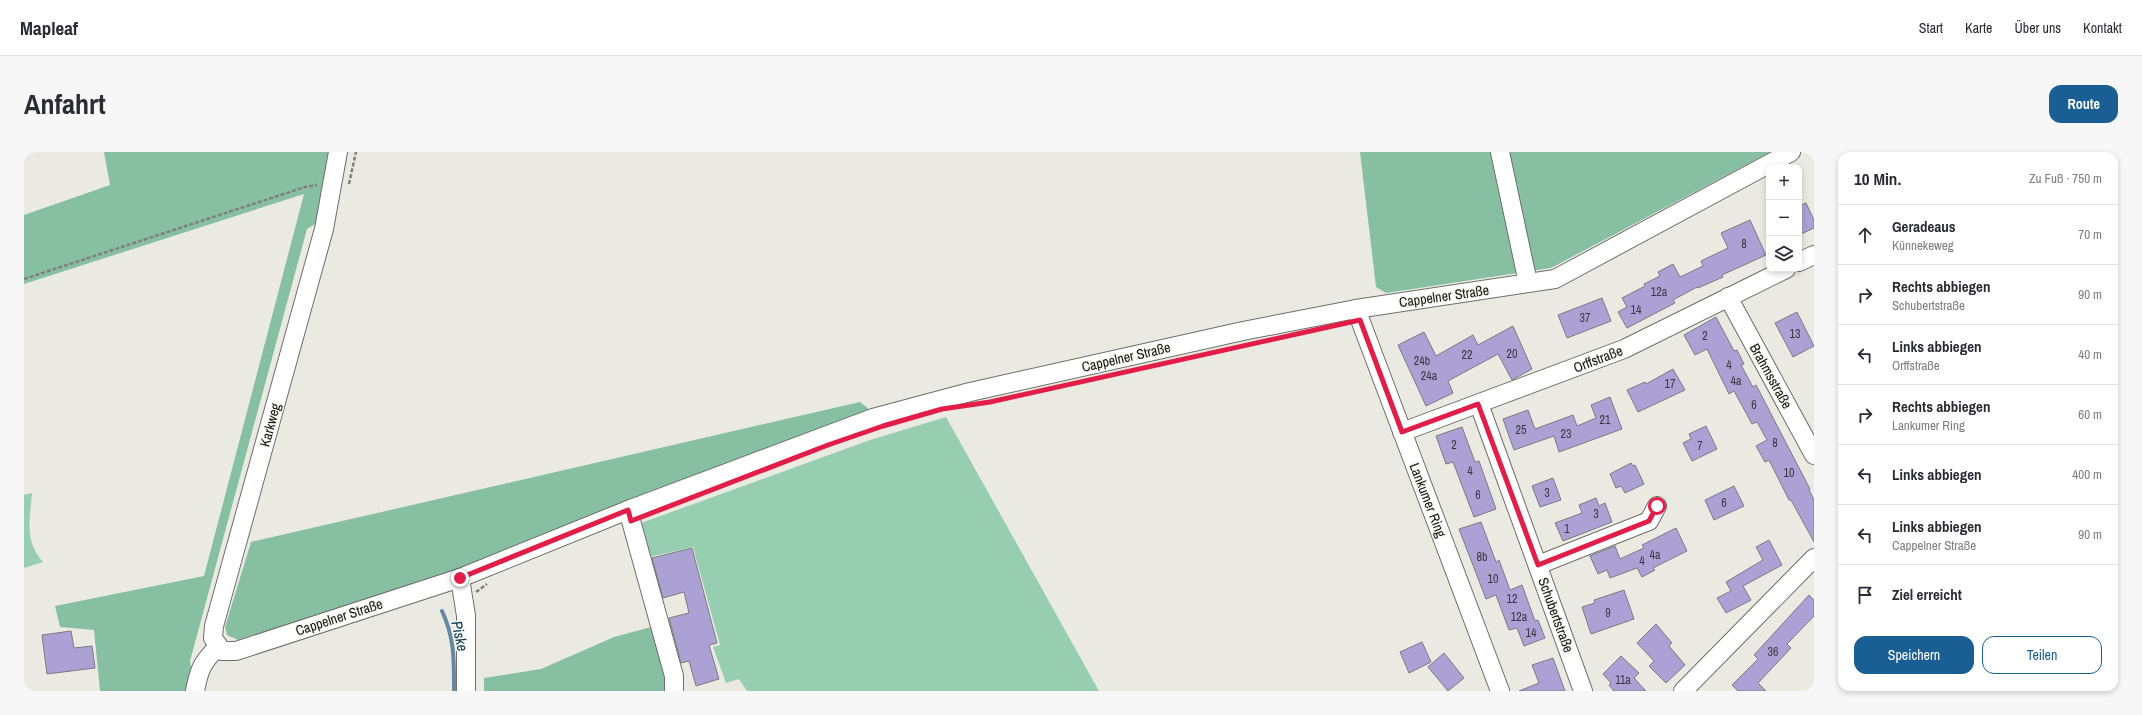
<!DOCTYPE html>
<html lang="de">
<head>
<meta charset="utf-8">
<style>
	body { margin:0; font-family:"Archivo Narrow",sans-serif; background:#f7f7f7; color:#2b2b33 }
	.controls { position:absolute; right:12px; top:12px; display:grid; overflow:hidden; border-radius:8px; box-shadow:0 2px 6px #0003 }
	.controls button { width:36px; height:36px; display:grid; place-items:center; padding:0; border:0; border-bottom:1px solid #e1e1e2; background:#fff; color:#2b2b33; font:20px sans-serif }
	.stop { position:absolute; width:12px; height:12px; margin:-9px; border:3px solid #e11d48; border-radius:50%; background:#fff }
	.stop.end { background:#e11d48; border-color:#fff; box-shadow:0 1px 4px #0008 }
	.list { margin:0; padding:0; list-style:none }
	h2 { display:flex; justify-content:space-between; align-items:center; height:52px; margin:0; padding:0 16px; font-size:17px }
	h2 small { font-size:13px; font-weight:400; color:#7c7c81 }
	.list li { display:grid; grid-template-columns:26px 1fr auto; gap:12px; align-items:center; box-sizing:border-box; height:60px; padding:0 16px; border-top:1px solid #e1e1e2 }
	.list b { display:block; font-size:15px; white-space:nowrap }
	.list p { margin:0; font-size:13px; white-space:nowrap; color:#7c7c81 }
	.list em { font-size:13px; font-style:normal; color:#7c7c81 }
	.actions { display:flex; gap:8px; padding:12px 16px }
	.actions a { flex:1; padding:9px 0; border:1px solid #195f93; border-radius:12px; text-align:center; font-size:14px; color:#195f93 }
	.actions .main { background:#195f93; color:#fff }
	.icon { flex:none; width:22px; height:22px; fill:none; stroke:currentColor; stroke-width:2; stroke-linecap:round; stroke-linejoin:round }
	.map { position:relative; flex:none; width:1790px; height:539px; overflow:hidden; border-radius:12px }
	header { display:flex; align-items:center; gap:24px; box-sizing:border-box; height:56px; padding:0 20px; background:#fff; border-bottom:1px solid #e1e1e2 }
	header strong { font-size:19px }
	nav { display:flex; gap:22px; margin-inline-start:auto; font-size:14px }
	.intro { display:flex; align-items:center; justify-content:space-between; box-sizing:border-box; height:96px; padding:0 24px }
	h1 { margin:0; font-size:28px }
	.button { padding:10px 18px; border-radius:12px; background:#195f93; color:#fff; font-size:14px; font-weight:700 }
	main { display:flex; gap:24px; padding:0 24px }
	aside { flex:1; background:#fff; border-radius:12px; box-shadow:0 2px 6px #0003 }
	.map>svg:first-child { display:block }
	.green { fill:#97ceb1 }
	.forest { fill:#86bfa2 }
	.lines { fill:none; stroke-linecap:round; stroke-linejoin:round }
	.stream { stroke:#6888a2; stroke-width:4 }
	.building { fill:#aca1d4; stroke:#7b7a81 }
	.minor-casing { stroke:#6f6e68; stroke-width:20 }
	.path { stroke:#80807a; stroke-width:2.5; stroke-dasharray:4 2; stroke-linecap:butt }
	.minor { stroke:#fff; stroke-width:18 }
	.route { stroke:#e11d48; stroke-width:5 }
	.labels { text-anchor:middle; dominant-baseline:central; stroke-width:3; stroke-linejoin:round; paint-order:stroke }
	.number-label { font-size:12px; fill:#3b3842 }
	.street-label { font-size:14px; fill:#151512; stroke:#f8f7f0 }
	.water-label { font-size:15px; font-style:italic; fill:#00365a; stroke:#f8f7f0 }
</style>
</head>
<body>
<header>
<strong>Mapleaf</strong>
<nav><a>Start</a><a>Karte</a><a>Über uns</a><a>Kontakt</a></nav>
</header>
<div class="intro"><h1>Anfahrt</h1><a class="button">Route</a></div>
<main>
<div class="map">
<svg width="1790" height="539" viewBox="0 0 1790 539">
	<rect width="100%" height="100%" fill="#ebeae2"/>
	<g class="green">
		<path d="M922,265l153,274h-352l-8,-12 -13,4 -13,-36 7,-2 -27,-98 -43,10 -9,-34 229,-83z"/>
		<path d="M8,341c-2,27 -8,48 11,69l-19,6v-73z"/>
	</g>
	<g class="forest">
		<path d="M80,0h227l-14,71 -10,6 -117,432 2,12 -4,18h-88l-6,-61 -34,-3 -5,-21 149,-30 100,-382 -280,90v-69l86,-30z"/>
		<path d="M1336,0h410l-219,116 -165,25 -10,-6z"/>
		<path d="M836,250l10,8 -422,164 -210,66 -11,-5 -2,-8 26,-85z"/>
		<path d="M631,474l15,65h-186v-13l57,-9 73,-32z"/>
	</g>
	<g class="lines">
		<path class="stream" d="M418,459c13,28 12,50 12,80"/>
	</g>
	<g class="building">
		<path d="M1782,51l8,17v8l-15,7v-29z"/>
		<path d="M1726,68l16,35 -44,20 1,2 -25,11 -1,-1 -24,13 2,3 -48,25 -9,-16 9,-5 -5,-9 23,-12 -1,-2 16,-8 -2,-4 15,-8 7,13 23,-11 -2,-5 27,-13 -7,-15z"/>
		<path d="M1578,146l9,23 -44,17 -9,-23z"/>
		<path d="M1773,160l17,34 -21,11 -18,-34z"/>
		<path d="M1692,165l18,34 3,-1 7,14 -3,1 12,22 3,-2 54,104 -1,1 5,10v42l-23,-42h-2l-20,-40 -4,2 -9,-16 11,-6 -10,-18 -5,2 -18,-33 -5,3 -22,-45 -12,6 -11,-20z"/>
		<path d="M1489,174l19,43 -20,11 -14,-26 -50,27 5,12 -27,13 -28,-61 26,-13 12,24 37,-21 5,10z"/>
		<path d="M1649,217l12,21 -47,22 -11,-22 18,-8 1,2z"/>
		<path d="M1586,245l12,32 -63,23 -5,-16 -40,14 -11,-31 25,-9 7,19 38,-14 4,11 19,-8 -5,-13z"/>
		<path d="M1682,274l11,23 -25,12 -9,-18 8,-4 -2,-5z"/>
		<path d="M1438,275l13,35 4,-1 17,48 -22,8 -21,-55 -7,2 -10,-28z"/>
		<path d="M1607,311l2,3 2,-1 9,19 -19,9 -4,-7 -5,2 -6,-14z"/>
		<path d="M1529,326l8,22 -21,7 -8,-21z"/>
		<path d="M1710,334l10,20 -30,14 -9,-20z"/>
		<path d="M1572,346l3,8 6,-3 7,19 -49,19 -8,-18 27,-10 -3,-8z"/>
		<path d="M1457,370l15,40 3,-2 11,30 12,-5 13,36 3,-1 7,18 -21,8 -7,-18 -8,2 -13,-35 -10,4 -27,-70z"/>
		<path d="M1652,376l11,23 -34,17 2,2 -13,7 -5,-9 -27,10 -3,-8 -9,4 -8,-18 25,-10 5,13 24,-11 -2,-3z"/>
		<path d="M1745,388l13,25 -39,21 8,14 -25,13 -9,-15 14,-7 -5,-9 37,-22 -7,-13z"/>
		<path d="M668,396l25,95 -8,2 10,34 -23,7 -7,-25 -8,2 -12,-45 20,-5 -5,-21 -21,6 -11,-40z"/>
		<path d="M1600,438l10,29 -43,15 -9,-27 13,-4 -1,-3z"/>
		<path d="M1785,443l5,5v16l-27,28 4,4 -33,35 8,8h-28l-6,-6 26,-26 -4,-4z"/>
		<path d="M1632,472l16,19 -3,3 16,19 -19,18 -17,-17 5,-5 -17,-18z"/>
		<path d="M47,479l3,17 18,-2 3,22 -48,6 -5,-39z"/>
		<path d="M1398,490l9,20 -22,11 -9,-21z"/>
		<path d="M1420,501l20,25 -16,13 -20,-24z"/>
		<path d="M1597,504l18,17 -5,5 12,13h-32l-5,-6 2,-2 -8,-9z"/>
		<path d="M1529,506l12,33h-46l20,-8 -7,-18z"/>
	</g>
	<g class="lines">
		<defs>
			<g id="minor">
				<path d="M314,0l-14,77 -110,397 -1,12 9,13h14l224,-73 168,-68 245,-92 97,-26 273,-61 113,-22 199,-30 236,-127"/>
				<path d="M1476,0l28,131"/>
				<path d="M1775,110l15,-7"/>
				<path d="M1704,145l86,158"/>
				<path d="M1332,157l144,382"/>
				<path d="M1455,252l104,287"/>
				<path d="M1378,280l222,-83 162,-80"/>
				<path d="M604,358l46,166v15"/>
				<path d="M1514,413l111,-44 8,-15"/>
				<path d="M436,426l6,38v75"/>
				<path d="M171,539c4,-21 7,-29 23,-44"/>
				<path d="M1659,539l131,-133"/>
			</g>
		</defs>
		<use href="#minor" class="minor-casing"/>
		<g class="path">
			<path d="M325,32l7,-32"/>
			<path d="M0,127l281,-92 12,-2"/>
			<path d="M452,440l11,-8"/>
		</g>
		<use href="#minor" class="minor"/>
	</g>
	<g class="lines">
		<path class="route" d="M436,426l168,-68 3,11 197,-76 55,-19 59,-17 48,-7 370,-82 42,112 76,-28 60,161 111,-44 8,-15"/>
	</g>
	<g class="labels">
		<g class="number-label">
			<text x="1720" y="92">8</text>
			<text x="1635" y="140">12a</text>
			<text x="1612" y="158">14</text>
			<text x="1561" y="166">37</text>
			<text x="1771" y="182">13</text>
			<text x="1681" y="184">2</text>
			<text x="1488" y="202">20</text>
			<text x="1443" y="203">22</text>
			<text x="1398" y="209">24b</text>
			<text x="1705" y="213">4</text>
			<text x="1405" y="224">24a</text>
			<text x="1712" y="229">4a</text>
			<text x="1646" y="232">17</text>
			<text x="1730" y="253">6</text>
			<text x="1581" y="268">21</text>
			<text x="1497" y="278">25</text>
			<text x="1542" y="282">23</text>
			<text x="1751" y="291">8</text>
			<text x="1430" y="293">2</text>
			<text x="1676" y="294">7</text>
			<text x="1446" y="319">4</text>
			<text x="1765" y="321">10</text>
			<text x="1523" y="341">3</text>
			<text x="1454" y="343">6</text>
			<text x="1700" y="351">6</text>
			<text x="1572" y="362">3</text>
			<text x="1543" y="377">1</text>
			<text x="1631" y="403">4a</text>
			<text x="1458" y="405">8b</text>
			<text x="1618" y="409">4</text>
			<text x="1469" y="427">10</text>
			<text x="1488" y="447">12</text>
			<text x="1584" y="461">9</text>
			<text x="1495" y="465">12a</text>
			<text x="1507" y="481">14</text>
			<text x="1749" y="500">36</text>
			<text x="1599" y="528">11a</text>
		</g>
		<g class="street-label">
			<text transform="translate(1420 144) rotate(-8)">Cappelner Straße</text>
			<text transform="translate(1102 205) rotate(-13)">Cappelner Straße</text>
			<text transform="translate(1574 207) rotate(-21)">Orffstraße</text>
			<text transform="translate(1747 224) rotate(61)">Brahmsstraße</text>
			<text transform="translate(246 273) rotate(-75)">Karkweg</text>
			<text transform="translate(1404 348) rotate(69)">Lankumer Ring</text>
			<text transform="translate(1532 463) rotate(70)">Schubertstraße</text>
			<text transform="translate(315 465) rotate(-18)">Cappelner Straße</text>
		</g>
		<g class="water-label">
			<text transform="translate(436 484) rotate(77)">Piske</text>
		</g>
	</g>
</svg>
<div class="controls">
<button>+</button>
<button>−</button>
<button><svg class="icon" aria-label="layers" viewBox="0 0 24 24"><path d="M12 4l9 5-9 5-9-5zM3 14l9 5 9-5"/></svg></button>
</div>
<div class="stop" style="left:1633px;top:354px"></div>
<div class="stop end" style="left:436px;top:426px"></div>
</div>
<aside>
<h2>10 Min.<small>Zu Fuß · 750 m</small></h2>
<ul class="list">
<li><svg class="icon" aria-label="ahead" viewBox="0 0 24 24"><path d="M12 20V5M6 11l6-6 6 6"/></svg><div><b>Geradeaus</b><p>Künnekeweg</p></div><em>70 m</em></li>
<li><svg class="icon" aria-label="right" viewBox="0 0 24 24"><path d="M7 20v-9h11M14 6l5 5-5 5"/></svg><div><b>Rechts abbiegen</b><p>Schubertstraße</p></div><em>90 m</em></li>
<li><svg class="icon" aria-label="left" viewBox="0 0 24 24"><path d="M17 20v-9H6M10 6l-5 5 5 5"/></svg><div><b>Links abbiegen</b><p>Orffstraße</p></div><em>40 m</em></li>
<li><svg class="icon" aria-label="right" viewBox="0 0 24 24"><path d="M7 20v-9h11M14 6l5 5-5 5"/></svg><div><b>Rechts abbiegen</b><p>Lankumer Ring</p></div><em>60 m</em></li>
<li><svg class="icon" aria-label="left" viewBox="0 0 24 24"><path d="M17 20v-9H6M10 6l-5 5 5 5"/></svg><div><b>Links abbiegen</b></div><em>400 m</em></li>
<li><svg class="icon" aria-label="left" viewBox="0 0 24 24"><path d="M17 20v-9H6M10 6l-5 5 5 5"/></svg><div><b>Links abbiegen</b><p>Cappelner Straße</p></div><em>90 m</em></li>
<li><svg class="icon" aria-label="arrive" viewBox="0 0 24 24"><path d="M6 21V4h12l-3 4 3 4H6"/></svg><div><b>Ziel erreicht</b></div></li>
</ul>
<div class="actions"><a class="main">Speichern</a><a>Teilen</a></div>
</aside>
</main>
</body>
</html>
